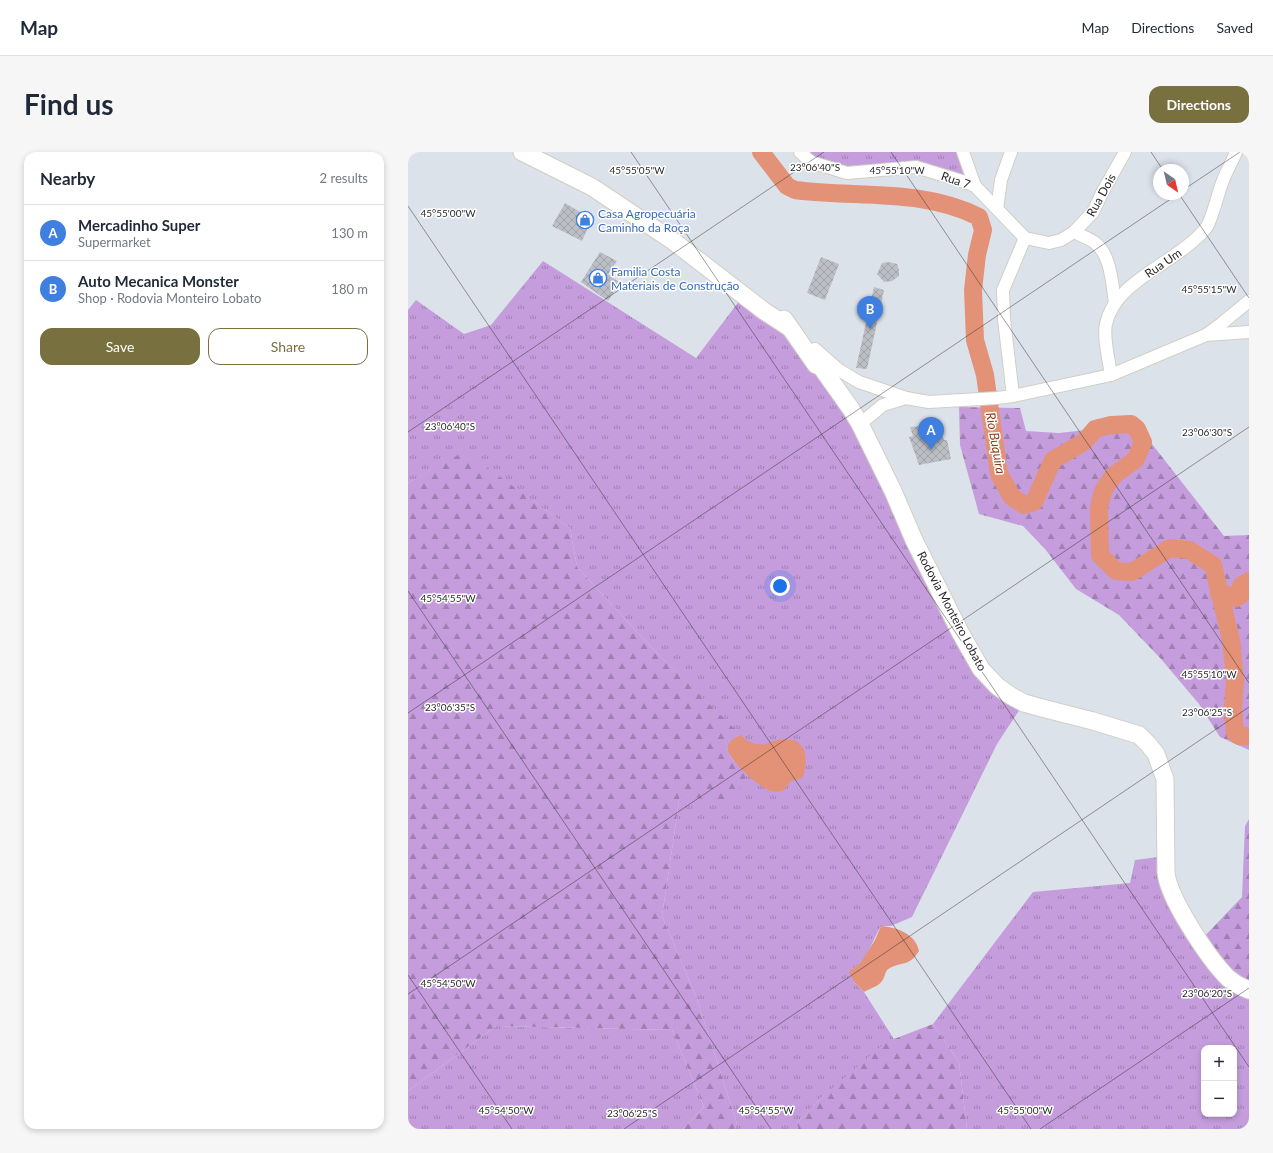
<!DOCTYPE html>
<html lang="en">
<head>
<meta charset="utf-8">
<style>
	body { margin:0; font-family:Lato,sans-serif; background:#f6f6f7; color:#1f2937 }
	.controls { position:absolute; right:12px; bottom:12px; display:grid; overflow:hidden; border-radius:8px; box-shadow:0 2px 6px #0003 }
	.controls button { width:36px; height:36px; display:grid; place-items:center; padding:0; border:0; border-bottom:1px solid #e0e1e3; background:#fff; color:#1f2937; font:20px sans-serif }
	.compass { position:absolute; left:745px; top:12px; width:36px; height:36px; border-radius:50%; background:#fff; box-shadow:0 2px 6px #0003; rotate:146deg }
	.you { position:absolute; left:372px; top:434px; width:14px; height:14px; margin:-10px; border:3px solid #fff; border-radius:50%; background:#1a73e8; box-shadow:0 0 0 6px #1a73e833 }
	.badge { display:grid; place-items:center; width:26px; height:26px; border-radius:50%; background:#797040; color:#fff; font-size:13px; font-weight:700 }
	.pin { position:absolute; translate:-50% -33px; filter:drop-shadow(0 1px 2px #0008) }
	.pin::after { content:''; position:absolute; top:21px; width:14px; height:12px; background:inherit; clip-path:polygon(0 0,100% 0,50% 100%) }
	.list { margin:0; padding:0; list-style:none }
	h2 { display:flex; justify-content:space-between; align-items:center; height:52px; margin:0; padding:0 16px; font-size:17px }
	h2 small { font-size:13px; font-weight:400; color:#747a83 }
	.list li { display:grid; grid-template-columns:26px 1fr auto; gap:12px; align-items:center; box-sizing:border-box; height:56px; padding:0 16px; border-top:1px solid #e0e1e3 }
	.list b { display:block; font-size:15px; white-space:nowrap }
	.list p { margin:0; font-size:13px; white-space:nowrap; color:#747a83 }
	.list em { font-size:13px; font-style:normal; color:#747a83 }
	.actions { display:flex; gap:8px; padding:12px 16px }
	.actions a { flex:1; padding:9px 0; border:1px solid #797040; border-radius:12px; text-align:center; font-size:14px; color:#797040 }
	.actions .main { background:#797040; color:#fff }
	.map { position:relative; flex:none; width:841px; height:977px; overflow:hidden; border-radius:12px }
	header { display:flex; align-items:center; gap:24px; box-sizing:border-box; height:56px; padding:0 20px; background:#fff; border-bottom:1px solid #e0e1e3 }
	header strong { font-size:19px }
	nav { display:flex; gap:22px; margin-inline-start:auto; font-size:14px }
	.intro { display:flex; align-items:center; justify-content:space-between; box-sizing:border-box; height:96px; padding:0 24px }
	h1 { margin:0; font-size:28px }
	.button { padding:10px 18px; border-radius:12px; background:#797040; color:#fff; font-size:14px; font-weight:700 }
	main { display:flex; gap:24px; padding:0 24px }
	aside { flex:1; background:#fff; border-radius:12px; box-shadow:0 2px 6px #0003 }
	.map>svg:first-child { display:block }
	.grass { fill:url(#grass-tufts); fill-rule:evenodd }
	.forest { fill:url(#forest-firs) }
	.water { fill:#e39278 }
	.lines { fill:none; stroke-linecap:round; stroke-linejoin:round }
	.river { stroke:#e39278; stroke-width:18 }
	.building { fill:url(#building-cross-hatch) }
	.street-casing { stroke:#d1cfc4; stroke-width:14 }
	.secondary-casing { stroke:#d1cfc4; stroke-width:19 }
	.street { stroke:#fff; stroke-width:12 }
	.secondary { stroke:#fff; stroke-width:17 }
	.ticks { fill:none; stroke:#292929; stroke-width:1; stroke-opacity:0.45 }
	.labels { text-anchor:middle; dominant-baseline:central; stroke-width:3; stroke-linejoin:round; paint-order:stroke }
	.street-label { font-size:12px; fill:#292929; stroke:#fff }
	.shop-label { font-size:12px; fill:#366cbe; stroke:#fff; text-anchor:start }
	.water-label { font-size:13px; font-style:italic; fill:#8c3e1a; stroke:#fff }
	.ticks-label { font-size:10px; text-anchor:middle; fill:#292929; stroke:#fff; stroke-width:3; stroke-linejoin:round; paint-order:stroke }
</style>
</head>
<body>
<header>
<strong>Map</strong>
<nav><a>Map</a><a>Directions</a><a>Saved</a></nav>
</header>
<div class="intro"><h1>Find us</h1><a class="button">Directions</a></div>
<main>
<aside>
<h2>Nearby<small>2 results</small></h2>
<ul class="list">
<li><span class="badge" style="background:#3f7fe0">A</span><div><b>Mercadinho Super</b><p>Supermarket</p></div><em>130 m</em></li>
<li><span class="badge" style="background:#3f7fe0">B</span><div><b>Auto Mecanica Monster</b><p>Shop · Rodovia Monteiro Lobato</p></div><em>180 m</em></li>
</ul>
<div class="actions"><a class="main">Save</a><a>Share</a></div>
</aside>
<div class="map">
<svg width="841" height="977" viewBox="0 0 841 977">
	<defs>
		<pattern id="grass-tufts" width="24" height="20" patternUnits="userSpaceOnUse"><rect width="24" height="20" fill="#c59ddc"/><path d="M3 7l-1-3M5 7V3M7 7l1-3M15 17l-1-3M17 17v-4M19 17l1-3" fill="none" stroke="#a080b2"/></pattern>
		<pattern id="forest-firs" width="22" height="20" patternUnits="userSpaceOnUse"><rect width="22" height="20" fill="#c59ddc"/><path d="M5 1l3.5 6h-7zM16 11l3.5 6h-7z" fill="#a080b2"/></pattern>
		<pattern id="building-cross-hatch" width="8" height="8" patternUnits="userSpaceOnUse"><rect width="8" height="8" fill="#bcbec5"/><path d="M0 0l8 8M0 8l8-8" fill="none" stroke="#a2a3a9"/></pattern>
	</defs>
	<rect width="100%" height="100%" fill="#dce2ea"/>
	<g class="grass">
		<path d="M403,0h152l10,29 -57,-18 -72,4 -35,-12z"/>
		<path d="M135,109l153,97 47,-62 47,32 51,66 140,275 43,34 -27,41 -85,173 -21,9h-10c-7,11 -16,39 -29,43l3,14 9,9 30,47 -73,59 -24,25 1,6h-64l3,-5 -40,-125 -35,-83 18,-121 67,-20 -9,-8 -11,-16 10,-15 3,-1 -89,-88 -74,-80 -7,-39 -105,-76 -57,31v-173l8,-10 48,34 27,-9z"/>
		<path d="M758,704l11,47 72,87v139h-282l-8,-67 -26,-38 100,-132 97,-9 5,-23zM796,896h30v66h-30z"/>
		<path d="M88,874l176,4 32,77 -21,22h-275v-38z"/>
	</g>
	<g class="forest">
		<path d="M551,255l61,1 6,23 33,2 36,-4 16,-4 26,4 6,13 9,2 72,92 25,-1v215l-29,-13 -21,-33 -38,-45 -42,-44 -43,-26 -31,-40 -22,-23 -44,-12 -19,-69z"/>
		<path d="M57,299l105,77 7,39 74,80 90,88 -4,1 -10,11c3,13 12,19 20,28l-16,28 -51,-8 -18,121 35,83 40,125 -3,5h-51l21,-22 -32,-77 -176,-4 -88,65v-608z"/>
		<path d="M841,667v171l-49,-49 42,-44 3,-71z"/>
		<path d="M525,872l26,38 8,67h-169l-1,-6 24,-25 65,-56z"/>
	</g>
	<g class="water">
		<path d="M333,583c2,1 3,3 5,5 5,4 13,4 18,5 11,-7 35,-10 40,5 3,8 1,17 0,25l-4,4 -9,2 -8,10c-2,0 -4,1 -7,1 -15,-1 -46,-30 -49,-45 3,-6 7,-10 14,-12z"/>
		<path d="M473,774c15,1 35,8 38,25 -10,16 -16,10 -29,17 -6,3 -4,8 -8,13 -3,5 -13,8 -18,11l-9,-9 -6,-11 3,-3 4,-2 5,-5 14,-22z"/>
	</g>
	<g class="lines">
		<g class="river">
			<path d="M353,0l26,34 8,4c61,8 127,-2 184,27l4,13 -6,25 -4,35 2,50 10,35 14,99 13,23 12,8 10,-3 19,-42 31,-18 11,-13 16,-4 20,-1 6,5 6,13 -7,17 -23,17 -10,15 -4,17 1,47 16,16 16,1 38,-24 19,2 24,15 18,75 4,40 -2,28 2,25 4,3h10"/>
			<path d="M811,442l12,1 5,3 5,-3v-9l8,-5"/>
		</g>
	</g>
	<g class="building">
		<path d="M157,51l27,16 -10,22 -30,-15z"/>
		<path d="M192,100l17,9 -9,13 12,9 -12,18 -27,-19z"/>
		<path d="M413,105l18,7 -14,36 -18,-7z"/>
		<path d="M481,110l8,2 2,6v6l-7,5 -8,1 -7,-8 5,-11z"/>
		<path d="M466,135l10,3 -17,79 -11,-1z"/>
		<path d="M523,270l5,1 8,17h3l4,19 -32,6 -10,-28 4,-1 -3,-9 12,-1z"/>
	</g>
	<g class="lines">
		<defs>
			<g id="street">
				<path d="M392,0l11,10 36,11 69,-6 46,14 13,5 50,52"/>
				<path d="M555,0l12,34"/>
				<path d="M589,57l4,-29 10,-28"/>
				<path d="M666,80c6,3 14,6 20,10 17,12 18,41 21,61"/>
				<path d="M617,86l24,5 12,-3 13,-8 19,-20 9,-19 23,-41"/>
				<path d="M798,183l43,-3"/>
				<path d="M407,197l24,21 20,12 47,16 23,4 68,-4 16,-2 98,-21 95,-40 15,-11 28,-23"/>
				<path d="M703,223c-2,-14 -8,-38 -5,-51 9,-44 73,-62 100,-96 6,-8 12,-35 16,-45 4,-11 10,-21 14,-31"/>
				<path d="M605,244l-9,-77 -1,-29 22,-52"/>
				<path d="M452,272l23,-19 23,-7"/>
			</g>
			<g id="secondary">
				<path d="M114,0l70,35 81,54 91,70 26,17"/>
				<path d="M376,167l32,46"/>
				<path d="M402,203l7,6 34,48 9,15 33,67 21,49 46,92 21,37 16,17 14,10 13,7 18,5 51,13 46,14 10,10 7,9 9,25 1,93c2,26 43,87 62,106 6,5 13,9 21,12"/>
			</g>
		</defs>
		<use href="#street" class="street-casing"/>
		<use href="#secondary" class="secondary-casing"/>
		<use href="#street" class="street"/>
		<use href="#secondary" class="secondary"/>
	</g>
	<path class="ticks" d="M223,0l618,915M483,0l358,531M743,0l12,18M775,38l57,-38M771,42l70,104M0,54l623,923M0,280l416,-280M0,439l363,538M0,561l770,-519M0,823l104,154M0,842l841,-567M216,977l625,-422M632,977l209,-141"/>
	<defs>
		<symbol id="shop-ring" viewBox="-11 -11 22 22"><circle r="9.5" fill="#fff" stroke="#3f7fe0" stroke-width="1.5"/><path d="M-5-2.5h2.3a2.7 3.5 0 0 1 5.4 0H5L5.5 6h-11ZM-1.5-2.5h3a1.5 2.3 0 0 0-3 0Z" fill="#3f7fe0"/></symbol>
	</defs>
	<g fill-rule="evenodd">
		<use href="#shop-ring" x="167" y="58" width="20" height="20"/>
		<use href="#shop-ring" x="180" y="116" width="20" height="20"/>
	</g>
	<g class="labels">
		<g class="street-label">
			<text transform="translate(548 28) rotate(19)">Rua 7</text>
			<text transform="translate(693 43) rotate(-61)">Rua Dois</text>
			<text transform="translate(755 111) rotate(-35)">Rua Um</text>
			<text transform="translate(544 459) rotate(62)">Rodovia Monteiro Lobato</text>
		</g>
		<g class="shop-label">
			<text x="190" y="61">Casa Agropecuária<tspan x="190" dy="14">Caminho da Roça</tspan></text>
			<text x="203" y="119">Familia Costa<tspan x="203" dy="14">Materiais de Construção</tspan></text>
		</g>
		<g class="water-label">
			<text transform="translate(588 291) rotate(80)">Rio Buquira</text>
		</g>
	</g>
	<g class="ticks-label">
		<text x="407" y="19">23°06'40"S</text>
		<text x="229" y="22">45°55'05"W</text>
		<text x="489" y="22">45°55'10"W</text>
		<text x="40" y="65">45°55'00"W</text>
		<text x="801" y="141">45°55'15"W</text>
		<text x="42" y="278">23°06'40"S</text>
		<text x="799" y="284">23°06'30"S</text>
		<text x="40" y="450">45°54'55"W</text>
		<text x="801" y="526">45°55'10"W</text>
		<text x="42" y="559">23°06'35"S</text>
		<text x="799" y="564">23°06'25"S</text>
		<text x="40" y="835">45°54'50"W</text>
		<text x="799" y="845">23°06'20"S</text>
		<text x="98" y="962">45°54'50"W</text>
		<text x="358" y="962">45°54'55"W</text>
		<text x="617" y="962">45°55'00"W</text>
		<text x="224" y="965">23°06'25"S</text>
	</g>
</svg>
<div class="controls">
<button>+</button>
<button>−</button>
</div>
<svg class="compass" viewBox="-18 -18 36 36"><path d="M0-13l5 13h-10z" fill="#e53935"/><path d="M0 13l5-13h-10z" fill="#747a83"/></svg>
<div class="you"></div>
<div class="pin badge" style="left:523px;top:298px;background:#3f7fe0">A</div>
<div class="pin badge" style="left:462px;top:177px;background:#3f7fe0">B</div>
</div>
</main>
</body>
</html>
